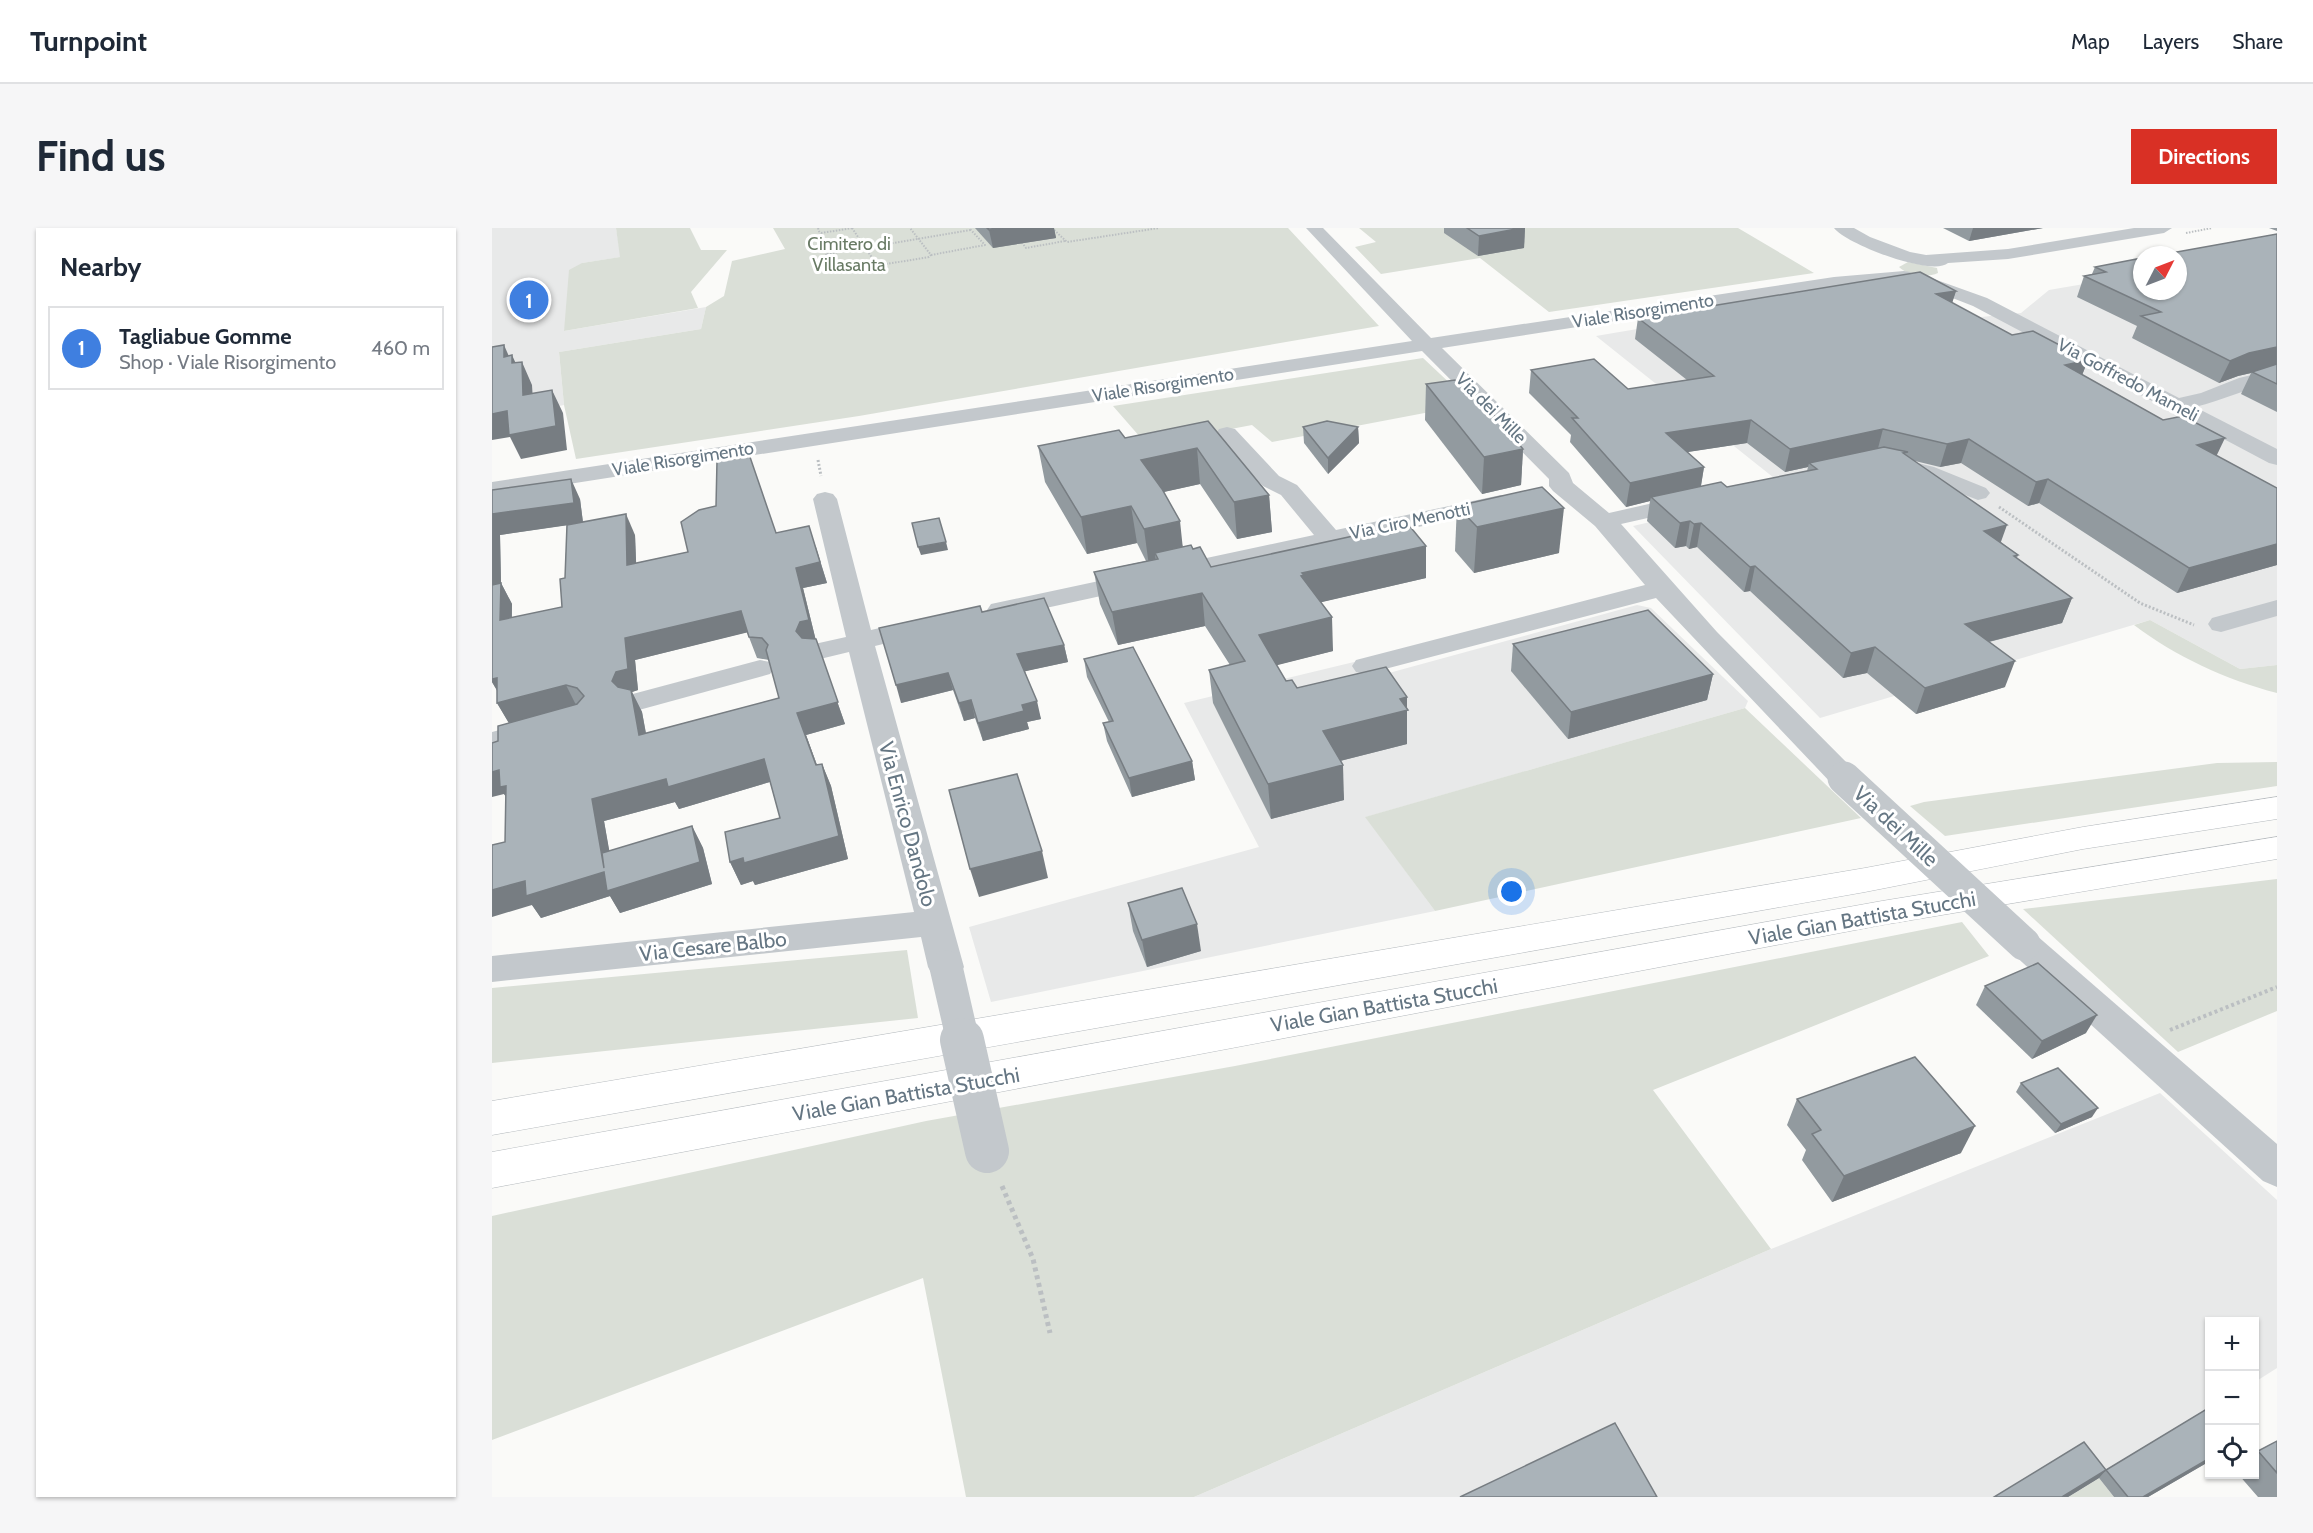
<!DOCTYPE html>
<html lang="en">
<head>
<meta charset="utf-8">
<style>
	body { margin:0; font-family:Cabin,sans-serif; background:#f6f6f7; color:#1f2937 }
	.controls { position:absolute; right:18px; bottom:18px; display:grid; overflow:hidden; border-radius:0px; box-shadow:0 2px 4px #0004 }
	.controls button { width:54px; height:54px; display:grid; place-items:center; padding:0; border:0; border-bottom:2px solid #e0e1e3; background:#fff; color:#1f2937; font:30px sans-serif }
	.compass { position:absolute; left:1641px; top:18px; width:54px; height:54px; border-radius:50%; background:#fff; box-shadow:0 2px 4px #0004; rotate:48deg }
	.you { position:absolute; left:1020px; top:664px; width:21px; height:21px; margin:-15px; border:4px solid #fff; border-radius:50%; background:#1a73e8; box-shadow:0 0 0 9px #1a73e833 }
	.badge { display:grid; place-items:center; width:39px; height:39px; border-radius:50%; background:#d93025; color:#fff; font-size:20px; font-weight:700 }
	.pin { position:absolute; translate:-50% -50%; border:3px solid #fff; box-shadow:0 2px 6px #0006 }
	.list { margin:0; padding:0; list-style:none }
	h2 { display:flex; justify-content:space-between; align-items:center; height:78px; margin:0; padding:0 24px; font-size:26px }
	h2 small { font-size:20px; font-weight:400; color:#747a83 }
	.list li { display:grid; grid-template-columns:39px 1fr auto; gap:18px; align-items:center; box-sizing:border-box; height:84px; margin:0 12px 12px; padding:0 12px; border:2px solid #e0e1e3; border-radius:0px }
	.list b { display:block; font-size:22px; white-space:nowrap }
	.list p { margin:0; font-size:20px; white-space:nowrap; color:#747a83 }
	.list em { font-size:20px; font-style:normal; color:#747a83 }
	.icon { flex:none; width:33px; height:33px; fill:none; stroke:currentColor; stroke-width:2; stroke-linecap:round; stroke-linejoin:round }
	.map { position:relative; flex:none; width:1785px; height:1269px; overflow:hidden; border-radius:0px }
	header { display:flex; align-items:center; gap:36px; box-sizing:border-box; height:84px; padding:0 30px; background:#fff; border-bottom:2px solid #e0e1e3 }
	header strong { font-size:28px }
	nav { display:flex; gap:33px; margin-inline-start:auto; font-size:21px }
	.intro { display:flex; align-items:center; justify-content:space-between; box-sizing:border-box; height:144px; padding:0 36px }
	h1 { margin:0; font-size:42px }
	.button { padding:15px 27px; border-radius:0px; background:#d93025; color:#fff; font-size:21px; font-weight:700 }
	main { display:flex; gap:36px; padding:0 36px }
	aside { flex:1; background:#fff; border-radius:0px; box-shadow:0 2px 4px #0004 }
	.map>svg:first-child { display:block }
	.built { fill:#e8e9e9 }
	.green { fill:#dadfd7 }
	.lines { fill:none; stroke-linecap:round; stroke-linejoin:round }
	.highway-casing { stroke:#b4b9bd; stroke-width:1 }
	.path-far3 { stroke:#bbbfc2; stroke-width:2; stroke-dasharray:1.5 1.5; stroke-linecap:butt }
	.path-far2 { stroke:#bbbfc2; stroke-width:3; stroke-dasharray:2 2; stroke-linecap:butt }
	.path-far1 { stroke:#bbbfc2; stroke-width:4; stroke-dasharray:3 3; stroke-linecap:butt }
	.path { stroke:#bbbfc2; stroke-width:5; stroke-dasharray:4 4; stroke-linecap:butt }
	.minor { fill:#c3c8cc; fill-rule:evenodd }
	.highway { fill:#fff; fill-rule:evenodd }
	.minor-bridge-far1 { stroke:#c3c8cc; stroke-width:33 }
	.minor-bridge { stroke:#c3c8cc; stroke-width:44 }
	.wall { fill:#929a9f; fill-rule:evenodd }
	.shaded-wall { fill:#777d82 }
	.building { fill:#aab3b9; stroke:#777d82; stroke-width:1.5; fill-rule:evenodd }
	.labels { text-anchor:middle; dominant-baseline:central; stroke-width:6; stroke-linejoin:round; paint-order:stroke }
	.far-park-label { font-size:18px; fill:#687a64; stroke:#fff }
	.far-street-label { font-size:18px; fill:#657683; stroke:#fff }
	.street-label { font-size:21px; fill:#657683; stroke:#fff }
</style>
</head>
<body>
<header>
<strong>Turnpoint</strong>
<nav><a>Map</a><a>Layers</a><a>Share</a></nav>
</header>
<div class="intro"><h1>Find us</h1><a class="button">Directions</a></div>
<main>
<aside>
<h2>Nearby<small></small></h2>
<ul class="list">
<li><span class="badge" style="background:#3f7fe0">1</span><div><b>Tagliabue Gomme</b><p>Shop · Viale Risorgimento</p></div><em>460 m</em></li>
</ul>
</aside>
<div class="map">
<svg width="1785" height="1269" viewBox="0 0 1785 1269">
	<rect width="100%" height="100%" fill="#fafaf8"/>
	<g class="built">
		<path d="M0,0h124l5,29 -39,6 -18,68 142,-24 -5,22 -142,23 5,53 -72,14z"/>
		<path d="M1785,23v414l-37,4 -90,-49 -330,98 -187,-192 156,-36 -193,-154 305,-52 30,6 50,27 40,-4 28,-23 93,-16v17h36z"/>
		<path d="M1145,377l14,3 97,93 -3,7 -379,109 69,94 -444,91 -22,-75 290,-80 -75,-144 170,-41 13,17z"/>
		<path d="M1668,865l117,107v168l-22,14 -1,-60h-44l-1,88 -141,87h-874l577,-248z"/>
	</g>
	<g class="green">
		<path d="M124,0h74l11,22h26l-36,42 7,16 -134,23 5,-61 13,-7 38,-6z"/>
		<path d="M281,0h515l91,98 -520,90 -283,43 -12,-54 -5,-53 142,-23 5,-22 18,-11 8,-35 53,-12z"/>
		<path d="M867,0h379l76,45 -265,39 -69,-54 -99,16 -26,-27 21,-5z"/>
		<path d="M1416,34l29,6 1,5c-11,5 -30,3 -39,-6z"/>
		<path d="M931,130l49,46 -200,38 -20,-17 -105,20 -34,-39z"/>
		<path d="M1658,392l90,49 37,-4v28c-51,-13 -102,-37 -143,-68z"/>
		<path d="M1253,480l116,110 -426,93 -70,-94z"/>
		<path d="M1785,534v24l-332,50 -35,-30 14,-4 293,-39z"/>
		<path d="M1785,651v132l-99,41 -155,-143z"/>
		<path d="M1470,694l27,34 -336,134 118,159 -577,248h-228l-43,-219 -431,162v-224l434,-95 309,-55z"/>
		<path d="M415,722l11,68 -426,45v-75z"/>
		<path d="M1607,1250l15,19h-46z"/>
	</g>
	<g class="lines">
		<defs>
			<g id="highway">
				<path d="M1785,569v22l-194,30 -218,43 -1373,243v-34l1373,-233 218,-41z"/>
				<path d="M1785,609v22l-395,66 -1390,263v-36l1390,-251z"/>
			</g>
		</defs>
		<use href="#highway" class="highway-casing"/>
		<g class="path-far3">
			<path d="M326,0l14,45 97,-16 2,-2 -21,-27"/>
			<path d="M360,0l25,37"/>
			<path d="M560,0l15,14 92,-14"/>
			<path d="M329,5l32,-5"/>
			<path d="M1694,5l26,-5"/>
			<path d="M528,12l6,8 39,-7"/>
			<path d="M335,26l144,-24"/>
			<path d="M439,27l54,-10 -15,-16"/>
		</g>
		<g class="path-far2">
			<path d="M326,232l3,16"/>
			<path d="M1507,279l141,96 54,22"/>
		</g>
		<path class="path-far1" d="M1678,802l107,-43"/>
		<path class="path" d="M510,958l31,73 17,74"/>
		<g class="minor">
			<path d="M814,0h17l108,110 403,-61 70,-6 6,1 3,4 -3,4 -6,1 -70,6 -392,61 127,125 4,10 36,30 84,-19 8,2 4,5 -4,5 -80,18 96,108 138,139 4,7 -4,7 -11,3 -11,-3 -177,-187 -290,76 -10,-2 -4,-6 4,-6 289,-75 -50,-59 -42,-35 -4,-5v-7l-127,-128 -930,145v-14l920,-141z"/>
			<path d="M1342,0h20l16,9 40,15 16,3 82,-6 126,-21h38l-8,5 -156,26 -60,4c-16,14 -102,-19 -114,-35z"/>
			<path d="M1428,46l67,24 192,100 22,-5 38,-15 38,-9v12c-28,7 -54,19 -82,26l82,42v16l-8,-2 -296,-157 -59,-23 -3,-4 3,-4z"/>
			<path d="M735,199l8,2 44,47 18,9 39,45 165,-35 8,2 4,5 -4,5 -8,2 -501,109 -9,-2 -4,-6 4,-6 323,-69 -33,-40 -18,-9 -44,-47 -3,-5 3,-5z"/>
			<path d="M1401,229l41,10 52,21 4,5 -4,5 -8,2 -60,-23 -33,-8 -3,-5 3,-5z"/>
			<path d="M333,264l8,2 4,5 34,131 52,-12 9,2 4,6 -4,6 -57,14 89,321 -5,9 -13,4 -13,-4 -5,-9 -7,-30 -429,45v-26l422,-44 -65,-260 -29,7 -10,-2 -4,-6 4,-6 36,-8 -33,-138 4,-5z"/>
			<path d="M1785,372v16l-56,16 -9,-2 -4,-6 4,-6z"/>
			<path d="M268,432l10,2 4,6 -4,6 -131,36 -10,-3 -4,-6 4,-6z"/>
			<path d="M50,491l10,3 5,6 -5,6 -60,17v-19z"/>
			<path d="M1532,703l12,4 241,209v43l-14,-6 -251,-228 -6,-9 6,-9z"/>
		</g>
		<use href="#highway" class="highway"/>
		<g class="minor-bridge-far1">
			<path d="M1352,550l180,166"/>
			<path d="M454,739l17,74"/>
		</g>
		<path class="minor-bridge" d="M470,812l25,111"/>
	</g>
	<g class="wall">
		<path d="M483,0h79l2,10 -63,10z"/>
		<path d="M952,0h81l-1,20 -46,8 -34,-23z"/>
		<path d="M1451,0h100l-74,13z"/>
		<path d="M1777,0h8v3z"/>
		<path d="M1785,6v178l-36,-18 10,-21 -13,3 -19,7 -87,-45 5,-12 -60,-29 7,-21 8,-2 3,-7z"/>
		<path d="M1464,63l-4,12 60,32 76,25 -6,15 135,81 60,32v77l-100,28 -138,-90 -11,3 -67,-43 -21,4 -25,-6 86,81 17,13 -1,3 55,40 -10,25 -73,19 16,45 -89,27 -49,-41 -24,5 -93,-87 -6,1 -47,-45 -8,2 -3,-3 -11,2 -28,-27 3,-20 -24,6 -56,-65 1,-7 -42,-42 2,-23 97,19 59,-9 -52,-41 3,-21zM1255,215l38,29 23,-5 -1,4 -80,16 -26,-1 3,-19 -17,-15z"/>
		<path d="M934,156l97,65 -2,36 -39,9 -57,-74z"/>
		<path d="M716,193l61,74 3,37 -35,7 -37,-55 -37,8 20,55 10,2 18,18 215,11 -105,24 12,49 -57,14 10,16 11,7 110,9v47l-67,17 4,39 -73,19 -58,-116 -4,-33 21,-5 -25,-39 -87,19 -18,-41 -6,-32 52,-11 -9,-18 -50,11 -42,-72 -7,-36 87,-8z"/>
		<path d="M811,199h55l1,16 -31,31 -24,-31z"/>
		<path d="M0,262l88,9 3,23 52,13 1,28 140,-30 40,14 11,36 -24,5 13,53 29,83 -39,11 11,30 5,-1 9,22 17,73 -93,26 -2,-4 -12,4 -11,-23 50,-44 -10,-36 -91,27 -4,-7 -71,19 5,30 83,-25 11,22 9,36 -92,29 -10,-17 -69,22 -9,-13 -27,-63 1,-46 -2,-2 -6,-53 11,-18 -12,-20v-13l-5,-8zM75,297l-2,53 -3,29 -50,11v-14l-11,-21 -1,-48zM255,404l10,26 12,2 10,38 -133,35 -4,-21 -10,-20 6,-2 -3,-30z"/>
		<path d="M965,278l102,47 -85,20 -19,-22z"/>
		<path d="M490,384l82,33 4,17 -43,9 16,48 -14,3 2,7 -46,12 -8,-23 -11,3 -11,-31 -52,13z"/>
		<path d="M1021,416l200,30 -6,26 -139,39 -57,-68z"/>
		<path d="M592,431l108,102 3,19 -63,17 -25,-56 -4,-18 6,-1 -22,-45z"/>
		<path d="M636,675l73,48 -54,16 -14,-36z"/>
		<path d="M1493,758l101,47 -54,26 -56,-54z"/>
		<path d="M1529,855l71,34 -37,16 -39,-41z"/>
		<path d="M1305,871l164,54 -129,49 -30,-42 4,-10 -19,-25z"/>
		<path d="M1718,1179v54l-62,36h-34l-15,-19 -31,19h-74l112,-27z"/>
		<path d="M1785,1213v56h-19l-20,-23h16v-20l4,-3z"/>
	</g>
	<g class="shaded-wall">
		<path d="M510,0h52l2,10 -63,10 -4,-18z"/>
		<path d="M1029,0h4l-1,20 -46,8 1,-20z"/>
		<path d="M1481,0h70l-74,13z"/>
		<path d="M1464,63l-7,21 -13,-18z"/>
		<path d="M12,117l10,23 -10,-11z"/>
		<path d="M1785,119v21l-25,4 -1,1 -13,3 -19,7 11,-22 19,-8z"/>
		<path d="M20,127l10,22v-15l10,23 2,33 -11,-23 -11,-32z"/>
		<path d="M1596,132l-9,23 -14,-18z"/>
		<path d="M60,162l11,23 4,37 -46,9 -11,-22 -18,3v-26z"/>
		<path d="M1259,192l-4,23 -85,13 4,-23z"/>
		<path d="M866,199l1,16 -31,31v-16z"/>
		<path d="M1391,201l-6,23 -68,11 -1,4 -23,5 5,-23z"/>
		<path d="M1733,210l-11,23 -17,-16z"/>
		<path d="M1477,211l-8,24 -21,4 7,-23z"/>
		<path d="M705,220l3,36 -54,12 -5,-36z"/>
		<path d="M1031,221l-2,36 -39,9 2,-37z"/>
		<path d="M1212,239l-4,24 -49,6 -1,4 -24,6 4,-24z"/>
		<path d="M79,251l9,20 3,24 -83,12 1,48 11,21 -1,37 -11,-21 -8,-31v-75z"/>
		<path d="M1556,251l-9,24 -11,3 8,-24z"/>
		<path d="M777,267l3,37 -35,7 -3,-37z"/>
		<path d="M639,278l6,37 -50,11 -6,-37z"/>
		<path d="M1072,280l-5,45 -85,20 3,-46z"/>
		<path d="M134,286l9,21 2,50 -10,-20z"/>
		<path d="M688,293l4,38 -29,-6 1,12 -7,1 -5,-37z"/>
		<path d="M1198,293l-4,25 -11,2 5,-25z"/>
		<path d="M1209,295l-4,24 -8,2 5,-25z"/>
		<path d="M1515,297l-9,25 -14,-19z"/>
		<path d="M317,298l18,57 -24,5 13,53 29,83 -39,11 19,52 -28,-74 7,-61 -8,-21 4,-9 -4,-54z"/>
		<path d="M454,314l2,8 -27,5 -3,-8z"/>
		<path d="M1785,316v21l-100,28 12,-25z"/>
		<path d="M934,318v32l-121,28 -4,-30 1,-3z"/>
		<path d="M1263,338l-5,25 -6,1 6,-25z"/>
		<path d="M710,365l3,33 -87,19 -6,-33z"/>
		<path d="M1580,370l-10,25 -106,27 9,-26z"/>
		<path d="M249,383l8,21 -114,28 3,30 -6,2 10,20 8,45 -38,-76 13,-43z"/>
		<path d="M840,389l1,34 -71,18 -3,-34z"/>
		<path d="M572,417l4,17 -46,10 -5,-18z"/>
		<path d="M1383,419l-8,26 -24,5 8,-25z"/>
		<path d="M1523,433l-10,26 -89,27 9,-26z"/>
		<path d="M456,445l5,17 -52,13 -5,-18z"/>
		<path d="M1221,446l-6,26 -139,39 3,-27z"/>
		<path d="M5,450l6,23 -11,-19v-3z"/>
		<path d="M74,457l11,22 -67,18 -13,-22z"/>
		<path d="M915,469v47l-83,21 -1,-34 77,-32z"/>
		<path d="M479,472l4,18 -11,3 -5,-18z"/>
		<path d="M545,473l4,18 -14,3 2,7 -46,12 -5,-18 44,-18z"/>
		<path d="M272,531l9,22 -94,28 -4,-7 -71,19 12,67 76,-62 11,22 9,36 -92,29 -10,-17 -69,22 -9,-13 -40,12v-27l33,-9 79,-13 -12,-69 74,-20z"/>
		<path d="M700,533l3,19 -63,17 -3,-19z"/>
		<path d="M330,536l9,22 17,73 -93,26 -2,-4 -12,4 -11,-23 13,-4 3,5z"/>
		<path d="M851,537l1,35 -73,19 -3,-35z"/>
		<path d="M7,542l13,22 2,17 -10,-15 -12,3v-25z"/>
		<path d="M550,623l6,27 -69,19 -9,-28z"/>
		<path d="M705,696l4,27 -54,16 -5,-27z"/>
		<path d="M1605,787l-11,18 -54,26 10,-18z"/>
		<path d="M1606,880l-6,9 -37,16 6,-9z"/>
		<path d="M1483,898l-14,27 -129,49 12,-26z"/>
		<path d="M1718,1230v3l-62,36h-5z"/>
		<path d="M1614,1242l-7,8 -31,19h-6z"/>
	</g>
	<g class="building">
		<path d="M495,0h15l-13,2z"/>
		<path d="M975,0h54l-42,8z"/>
		<path d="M1785,6v113l-28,6 -19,8 -89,-45 20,-4 -77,-36 22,-4 -11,-5 47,-9v33h36v-36h-18z"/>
		<path d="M1428,44l36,19 -20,3 76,41 21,-4 55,29 -23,5 98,55 20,-4 42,22 -28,7 80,43v56l-88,24 -141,-89 -12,3 -67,-43 -22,5 -64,-15 -93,20 -39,-29 -85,13 38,34 -74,16 -58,-65h6l-47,-48 63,-11 34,30 86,-13 -76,-58z"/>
		<path d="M12,117v12l8,-2v8l10,-1 1,33 29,-5 4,36 -47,9 -2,-24 -15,3v-67z"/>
		<path d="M1785,136v20l-25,-12z"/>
		<path d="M963,152l4,4 8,-1 56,66 -39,8 -58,-73z"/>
		<path d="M716,193l61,74 -35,7 -37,-54 -56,12 21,29 18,32 -36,8 -13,-23 -50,11 -43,-71 81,-16 6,8z"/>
		<path d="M835,193l31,6 -30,31 -25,-31z"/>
		<path d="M1392,219l24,5 -5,1 104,72 -23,6 34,24 -4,1 58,42 -107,26 50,37 -90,27 -50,-41 -24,6 -96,-87 -5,1 -49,-44 -7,1 -4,-3 -10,2 -29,-26 70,-15 6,5 90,-18 -8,-6z"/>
		<path d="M258,229l26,76 33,-7 11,36 -24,6 13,52 -9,2 -4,9 6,7 14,1 22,63 -41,11 19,52 6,-1 17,72 -95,27 -1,-5 -13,4 -5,-30 55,-14 -16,-59 -96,28 -2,-8 -74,20 12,69 -2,-15 90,-27 8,36 -93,29 -3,-19 -78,24 -1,-15 -33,9v-45l13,-3 1,-56 -6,1 -1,-17 -7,2v-29l6,-2v-15l79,-22 7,-8 -7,-8 -11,-3 -69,18v-25l-5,1v-94l9,-2 -1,37 62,-13 -2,-28 5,-1 2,-53 59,-11 1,51 61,-13 -7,-30 18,-12 17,-4 1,-45zM249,383l8,26 13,1 6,7 -2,5 13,48 -140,37 -8,-45 -13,-3 -6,-6 4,-9 12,-3 -3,-31z"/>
		<path d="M79,251l3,24 -82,11v-24z"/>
		<path d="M1050,259l22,21 -87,19 -20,-21z"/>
		<path d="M447,290l7,24 -28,5 -6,-24z"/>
		<path d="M916,296l18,22 -124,27 2,2 -3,1 31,41 -73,18 27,46 6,-1 5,8 89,-21 21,30 -7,2 8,11 -85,21 20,34 -75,19 -59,-114 36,-9 -43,-68 -90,19 -18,-40 64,-13 -3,-6 36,-8 2,4 7,-2 11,20z"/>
		<path d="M552,370l20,47 -47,9 20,47 -15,4 2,6 -46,12 -7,-23 -12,3 -11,-30 -52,12 -17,-57 101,-22 2,6z"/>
		<path d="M1156,382l65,64 -142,38 -58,-68z"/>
		<path d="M641,419l59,114 -63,17 -26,-55 10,-2 -29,-62z"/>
		<path d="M525,546l25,77 -72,18 -21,-79z"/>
		<path d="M690,660l15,36 -55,16 -14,-37z"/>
		<path d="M1546,735l59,52 -55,26 -57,-55z"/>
		<path d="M1423,829l60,69 -131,50 -32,-42 9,-4 -24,-31z"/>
		<path d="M1566,840l40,40 -37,16 -40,-41z"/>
		<path d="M1718,1179v51l-67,39h-15l-22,-27z"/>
		<path d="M1123,1195l42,74h-197z"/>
		<path d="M1785,1213v32l-19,-22z"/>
		<path d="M1592,1214l22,28 -44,27h-68z"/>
	</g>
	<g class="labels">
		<g class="far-park-label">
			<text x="357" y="16">Cimitero di<tspan x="357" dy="21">Villasanta</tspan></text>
		</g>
		<g class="far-street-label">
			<text transform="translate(1151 83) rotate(-9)">Viale Risorgimento</text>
			<text transform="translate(1636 152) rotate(28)">Via Goffredo Mameli</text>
			<text transform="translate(671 157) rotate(-9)">Viale Risorgimento</text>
			<text transform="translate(999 180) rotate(45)">Via dei Mille</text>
			<text transform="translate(191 231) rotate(-9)">Viale Risorgimento</text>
			<text transform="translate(918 293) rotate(-12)">Via Ciro Menotti</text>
		</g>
		<g class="street-label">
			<text transform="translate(416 596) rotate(75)">Via Enrico Dandolo</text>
			<text transform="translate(1404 598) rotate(43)">Via dei Mille</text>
			<text transform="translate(1370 690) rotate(-10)">Viale Gian Battista Stucchi</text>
			<text transform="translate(221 718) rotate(-6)">Via Cesare Balbo</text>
			<text transform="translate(892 777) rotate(-10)">Viale Gian Battista Stucchi</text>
			<text transform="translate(414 866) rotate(-10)">Viale Gian Battista Stucchi</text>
		</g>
	</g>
</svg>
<div class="controls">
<button>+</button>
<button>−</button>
<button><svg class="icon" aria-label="locate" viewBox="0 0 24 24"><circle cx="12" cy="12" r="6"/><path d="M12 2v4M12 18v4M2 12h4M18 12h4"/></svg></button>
</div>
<svg class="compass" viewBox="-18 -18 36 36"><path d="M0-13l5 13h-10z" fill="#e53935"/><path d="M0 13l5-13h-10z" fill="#747a83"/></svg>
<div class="you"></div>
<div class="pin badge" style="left:37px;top:72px;background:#3f7fe0">1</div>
</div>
</main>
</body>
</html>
